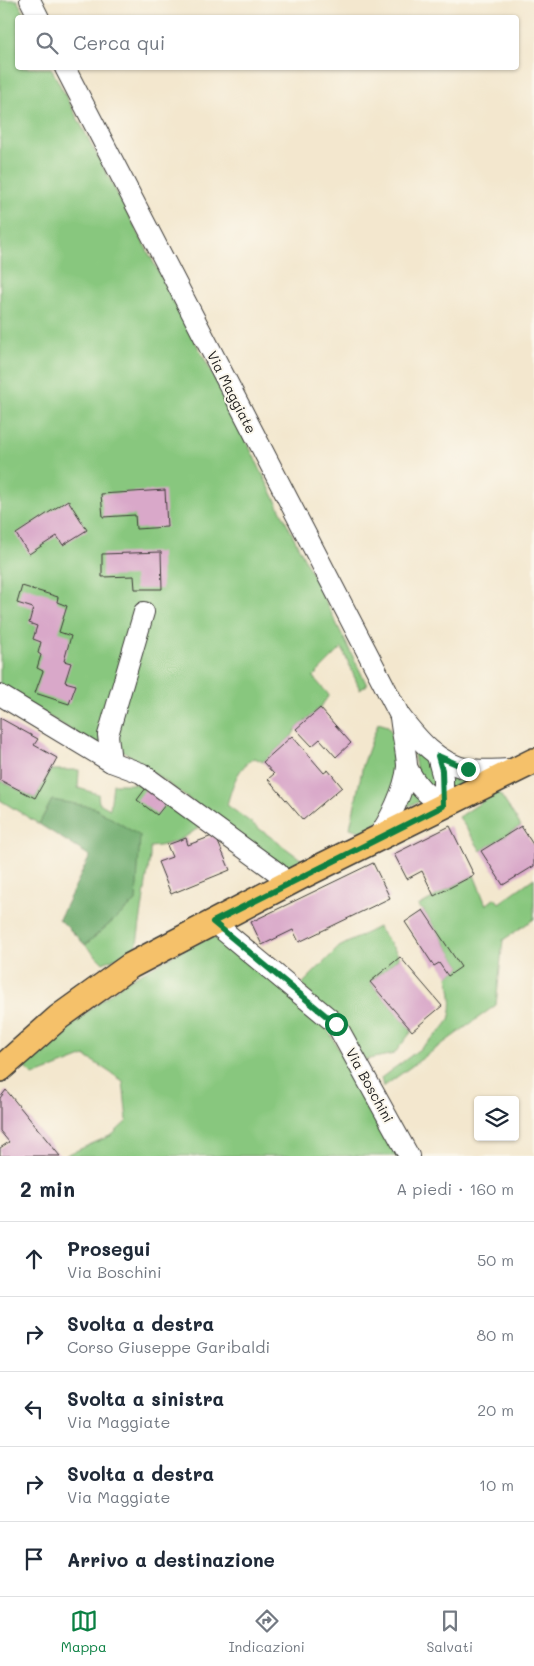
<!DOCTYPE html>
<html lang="it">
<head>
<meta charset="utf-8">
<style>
	body { margin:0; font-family:Mali,sans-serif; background:#f6f6f7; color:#1f2937 }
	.controls { position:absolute; right:15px; bottom:15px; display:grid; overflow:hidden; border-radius:5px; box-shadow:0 1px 4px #0004 }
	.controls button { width:45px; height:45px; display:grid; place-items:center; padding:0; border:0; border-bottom:1px solid #e0e1e3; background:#fff; color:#1f2937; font:25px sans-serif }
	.stop { position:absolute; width:15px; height:15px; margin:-11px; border:4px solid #0b8043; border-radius:50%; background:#fff }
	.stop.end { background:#0b8043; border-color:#fff; box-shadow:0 1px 5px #0008 }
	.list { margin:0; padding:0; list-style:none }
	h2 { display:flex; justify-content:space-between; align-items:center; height:65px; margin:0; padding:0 20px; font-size:21px }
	h2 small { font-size:16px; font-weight:400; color:#747a83 }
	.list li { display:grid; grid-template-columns:32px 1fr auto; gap:15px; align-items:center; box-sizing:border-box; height:75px; padding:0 20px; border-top:1px solid #e0e1e3 }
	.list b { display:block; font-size:19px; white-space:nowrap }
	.list p { margin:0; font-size:16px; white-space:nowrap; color:#747a83 }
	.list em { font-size:16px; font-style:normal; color:#747a83 }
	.icon { flex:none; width:28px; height:28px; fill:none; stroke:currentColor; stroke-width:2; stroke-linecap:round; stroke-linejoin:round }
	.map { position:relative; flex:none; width:534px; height:1156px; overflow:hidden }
	.search { position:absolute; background:#fff; box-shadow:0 1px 4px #0004; left:15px; right:15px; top:15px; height:55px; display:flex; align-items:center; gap:12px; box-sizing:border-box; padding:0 18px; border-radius:5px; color:#747a83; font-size:19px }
	.sheet { height:440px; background:#fff }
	nav { display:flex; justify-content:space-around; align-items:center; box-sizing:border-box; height:70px; border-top:1px solid #e0e1e3; background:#fff; font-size:14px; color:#747a83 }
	nav a { display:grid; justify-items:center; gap:2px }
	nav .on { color:#0b8043 }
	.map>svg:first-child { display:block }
	.green { fill:#88c77e; stroke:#52724d }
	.forest { fill:#6eac6d; stroke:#456444 }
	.building { fill:#d9a8c9 }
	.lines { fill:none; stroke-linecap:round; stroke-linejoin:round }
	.minor-casing { stroke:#3c3a37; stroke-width:22 }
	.major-casing { stroke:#3c3a37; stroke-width:28 }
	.minor { stroke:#fff; stroke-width:20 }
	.major { stroke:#f5c16b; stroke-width:25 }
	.route { stroke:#0b8043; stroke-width:6 }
	.labels { text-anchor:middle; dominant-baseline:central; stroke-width:4; stroke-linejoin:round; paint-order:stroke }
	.street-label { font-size:14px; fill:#1c1c1c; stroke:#fbf7ec }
</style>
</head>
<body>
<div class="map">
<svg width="534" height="1156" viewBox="0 0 534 1156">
	<rect width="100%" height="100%" fill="#fbf7ec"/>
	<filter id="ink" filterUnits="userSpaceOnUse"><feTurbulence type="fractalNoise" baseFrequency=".02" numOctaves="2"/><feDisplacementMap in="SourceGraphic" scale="10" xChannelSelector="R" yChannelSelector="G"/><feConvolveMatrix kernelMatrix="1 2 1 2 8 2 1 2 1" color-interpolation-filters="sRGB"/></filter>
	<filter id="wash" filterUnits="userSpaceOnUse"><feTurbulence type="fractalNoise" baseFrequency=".0096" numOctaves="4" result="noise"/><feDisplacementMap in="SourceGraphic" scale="20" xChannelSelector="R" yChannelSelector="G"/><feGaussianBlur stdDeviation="1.12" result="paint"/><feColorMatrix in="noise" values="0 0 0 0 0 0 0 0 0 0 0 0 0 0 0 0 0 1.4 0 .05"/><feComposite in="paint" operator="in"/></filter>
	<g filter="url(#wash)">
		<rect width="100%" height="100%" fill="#f3e7ce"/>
		<g class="green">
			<path d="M0,0h17l9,17 -8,1v50h33l172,326 144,291 -7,5 -18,-42 -29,29 16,18 -9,13 -24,21 -4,7 -29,26 -8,-4c-18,9 -23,29 -28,47l75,55 -17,10 -160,-118 -34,-10 -91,-55z"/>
			<path d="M378,723l10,3 6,12 5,42 -18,39 -16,14 -15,-5 13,-63z"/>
			<path d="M411,738l24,31 -1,22 -17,-18z"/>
			<path d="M448,768l35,11 -35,15z"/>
			<path d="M50,770h29l-1,18 20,6 1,9 11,6 3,-25h36l53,41c-18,14 -29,20 -52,22v10l-14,93 -33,13 -18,-18 51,-44 -84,-101 -13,24 -39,-24v-20l35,18z"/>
			<path d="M410,784l14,15 -8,4 -13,5z"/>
			<path d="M498,791l23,35 -40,25 -22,-34z"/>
			<path d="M474,875l12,30 9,-7 4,5 35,-25v41l-31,21 -7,65 -113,82 -2,-9c15,-12 63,-44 68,-59 5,-14 1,-30 -1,-43l13,-9 -38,-57 -5,-4z"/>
			<path d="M378,927l22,30 -30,25 42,49 -18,23 -30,6 -62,-76 37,-37z"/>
			<path d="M208,936l21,7 95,80 74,133h-334l48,-21 15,-14 -4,-40 -38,-25 -52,20 -11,-11 100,-81z"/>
		</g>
		<path class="forest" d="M52,800l41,7 47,29 -4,65 -51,44 -26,-26 31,-63 -51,-32z"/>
		<g id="blocks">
			<g class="building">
				<path d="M165,490l2,37 -31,2 -1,-14 -32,2 -2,-23z"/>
				<path d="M68,500l19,30 -24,15 -6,-9 -28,18 -13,-20z"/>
				<path d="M161,552l1,37h-27l-1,-13 -32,1v-23z"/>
				<path d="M22,586l36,11 -1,5 10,4 -8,26 12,4 -7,25 7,2 -6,19 11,3 -7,19 -34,-11 8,-22 -6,-3 4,-13 -3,-2 3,-11 -8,-3 4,-13 -8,-3 4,-15 -16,-5z"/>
				<path d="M320,708l31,35 -15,14 -16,-18 -8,7 -16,-17z"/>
				<path d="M0,718l38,21 -4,6 23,13 -22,40 -35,-18z"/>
				<path d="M292,736l32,37 4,-3 14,17 -39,33 -35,-41 6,-5 -11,-12z"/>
				<path d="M149,784l20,16 -12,15 -20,-15z"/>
				<path d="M450,826l24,49 -40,21 -12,-25 -15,8 -13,-25z"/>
				<path d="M521,826l13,20v20l-31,19 -22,-34z"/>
				<path d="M215,835l15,35 -59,24 -13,-32 14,-5 -5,-12 19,-7 2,7z"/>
				<path d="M373,863l17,35 -91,44 -6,-12 -31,15 -11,-23z"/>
				<path d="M423,910l38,57 -13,9 -9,-13 -5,3 -29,-44z"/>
				<path d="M400,957l42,49 -30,25 -42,-49z"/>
				<path d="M6,1090l54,66h-60v-8l9,-6 -9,-11v-33z"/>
			</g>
		</g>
	</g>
	<g filter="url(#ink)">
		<use href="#blocks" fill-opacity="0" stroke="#3c3a37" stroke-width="1"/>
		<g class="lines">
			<defs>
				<g id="minor">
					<path d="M30,0l9,18"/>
					<path d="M65,68l335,648c18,23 38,48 69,53 15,2 31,0 46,0"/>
					<path d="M0,695l111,67 30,11 137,100 7,12"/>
					<path d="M111,762l-3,-27 36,-123"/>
					<path d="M407,767c10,20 18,26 36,39v-28l-6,-22"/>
					<path d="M376,839c13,-17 29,-50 31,-72 0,-14 -6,-36 -7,-51"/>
					<path d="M213,922l123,102 73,132"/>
				</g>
				<path id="major" d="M0,1069l59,-52 71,-51 170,-89 234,-116"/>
			</defs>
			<use href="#minor" class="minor-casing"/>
			<use href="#major" class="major-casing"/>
			<use href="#minor" class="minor"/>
			<use href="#major" class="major"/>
		</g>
	</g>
	<g class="lines" filter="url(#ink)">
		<path class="route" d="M336,1024l-123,-102 230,-116 -1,-36 -4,-14 30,13"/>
	</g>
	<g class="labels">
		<g class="street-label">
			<text transform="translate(232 392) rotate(63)">Via Maggiate</text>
			<text transform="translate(370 1085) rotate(61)">Via Boschini</text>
		</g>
	</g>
</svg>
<div class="controls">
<button><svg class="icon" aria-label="layers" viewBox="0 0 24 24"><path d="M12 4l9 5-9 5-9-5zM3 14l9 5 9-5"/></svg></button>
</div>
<div class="stop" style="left:336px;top:1024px"></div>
<div class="stop end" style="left:468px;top:769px"></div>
<div class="search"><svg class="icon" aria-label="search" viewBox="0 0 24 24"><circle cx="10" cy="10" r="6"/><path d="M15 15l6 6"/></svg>Cerca qui</div>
</div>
<section class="sheet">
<h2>2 min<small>A piedi · 160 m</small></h2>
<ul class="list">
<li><svg class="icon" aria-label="ahead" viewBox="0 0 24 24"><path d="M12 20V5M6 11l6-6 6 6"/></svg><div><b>Prosegui</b><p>Via Boschini</p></div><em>50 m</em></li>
<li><svg class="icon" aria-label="right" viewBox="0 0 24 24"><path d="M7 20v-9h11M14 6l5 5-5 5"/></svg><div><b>Svolta a destra</b><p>Corso Giuseppe Garibaldi</p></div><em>80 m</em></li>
<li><svg class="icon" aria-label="left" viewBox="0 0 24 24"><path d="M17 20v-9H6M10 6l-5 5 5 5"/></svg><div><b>Svolta a sinistra</b><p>Via Maggiate</p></div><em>20 m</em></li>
<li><svg class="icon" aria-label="right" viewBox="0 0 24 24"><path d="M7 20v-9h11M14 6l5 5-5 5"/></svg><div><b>Svolta a destra</b><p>Via Maggiate</p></div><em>10 m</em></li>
<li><svg class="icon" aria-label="arrive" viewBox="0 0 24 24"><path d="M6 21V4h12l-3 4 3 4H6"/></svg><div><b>Arrivo a destinazione</b></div></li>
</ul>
</section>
<nav>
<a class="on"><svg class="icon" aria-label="map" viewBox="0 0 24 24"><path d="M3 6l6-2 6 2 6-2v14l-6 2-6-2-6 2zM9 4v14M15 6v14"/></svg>Mappa</a>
<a><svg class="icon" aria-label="directions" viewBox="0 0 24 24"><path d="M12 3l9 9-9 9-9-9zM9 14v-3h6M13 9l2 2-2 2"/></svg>Indicazioni</a>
<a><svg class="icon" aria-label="saved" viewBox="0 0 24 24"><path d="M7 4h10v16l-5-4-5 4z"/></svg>Salvati</a>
</nav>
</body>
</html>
